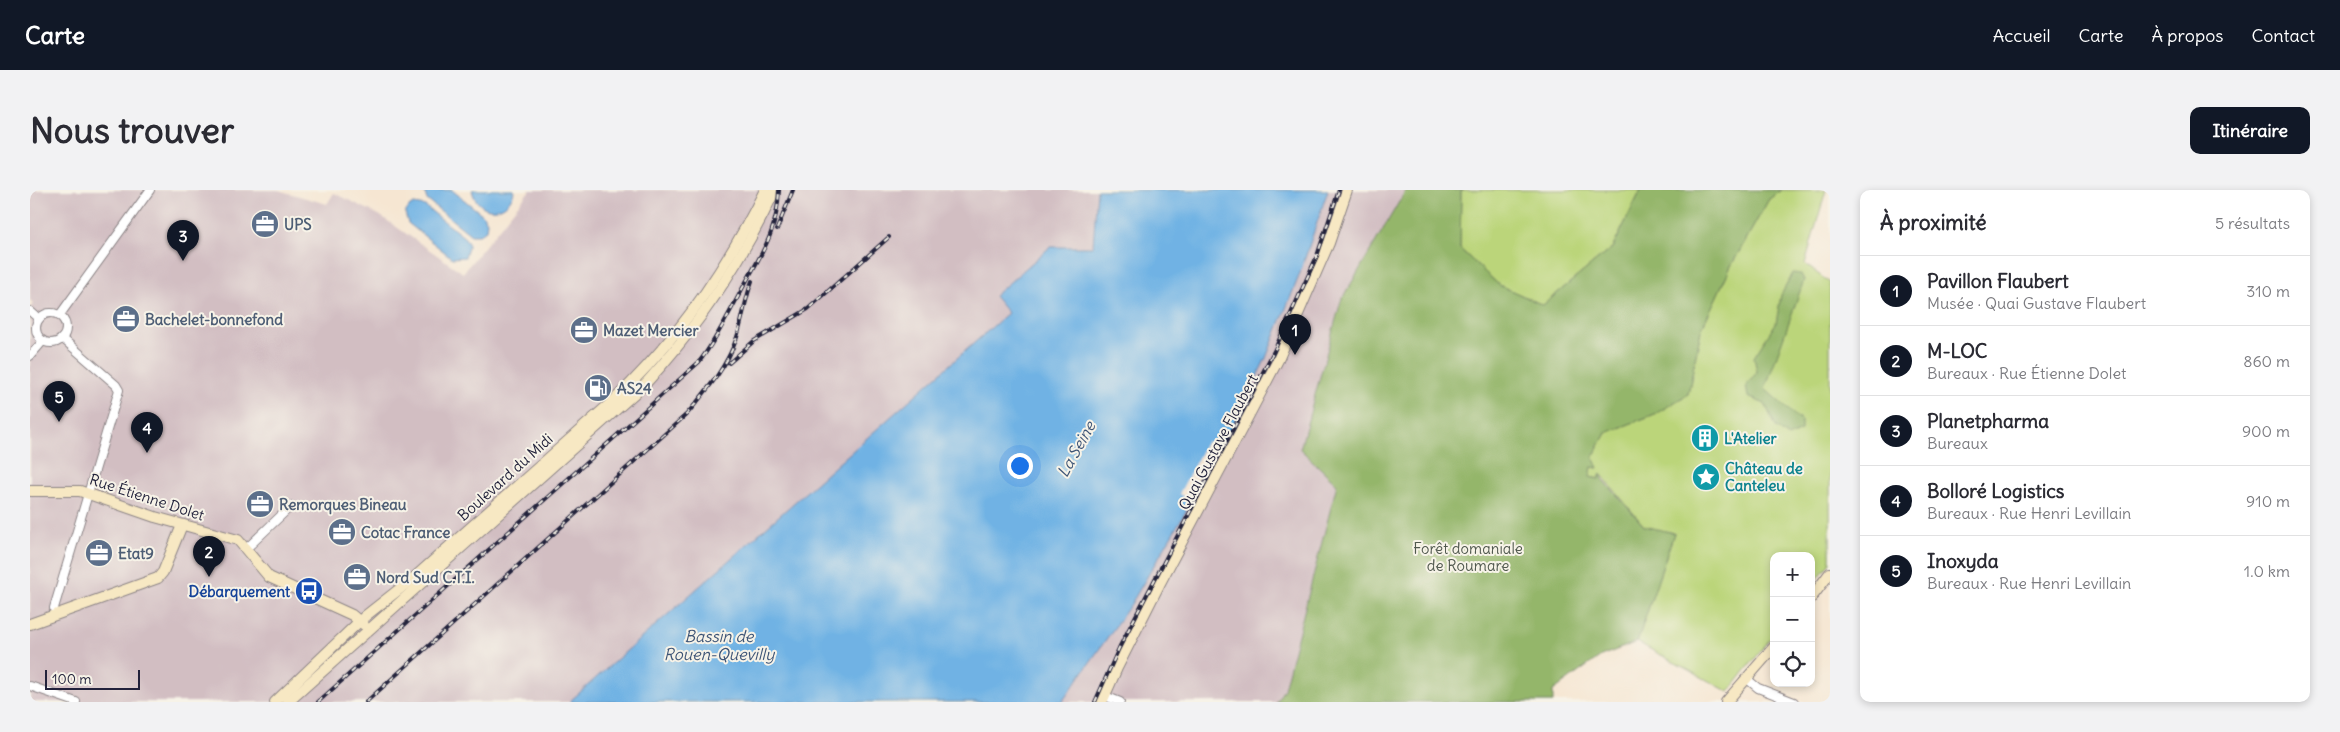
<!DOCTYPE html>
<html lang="fr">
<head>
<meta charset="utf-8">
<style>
	body { margin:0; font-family:Delius,sans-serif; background:#f2f2f3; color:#2b2b33 }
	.controls { position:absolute; right:15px; bottom:15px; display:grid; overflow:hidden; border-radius:10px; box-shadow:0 2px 8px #0003 }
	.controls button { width:45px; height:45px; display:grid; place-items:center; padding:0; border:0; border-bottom:1px solid #e1e1e2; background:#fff; color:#2b2b33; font:25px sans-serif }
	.scale { position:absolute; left:15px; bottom:12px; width:95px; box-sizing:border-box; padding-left:5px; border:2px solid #22223b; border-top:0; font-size:14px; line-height:18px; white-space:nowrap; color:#22223b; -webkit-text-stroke:4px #f7f3e8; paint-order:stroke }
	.you { position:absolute; left:989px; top:275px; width:18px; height:18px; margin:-12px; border:4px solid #fff; border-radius:50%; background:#1a73e8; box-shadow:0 0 0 8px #1a73e833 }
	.badge { display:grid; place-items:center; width:32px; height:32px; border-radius:50%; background:#111827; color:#fff; font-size:16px; font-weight:700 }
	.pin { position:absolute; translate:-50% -41px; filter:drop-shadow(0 1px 2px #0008) }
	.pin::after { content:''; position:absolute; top:26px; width:18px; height:15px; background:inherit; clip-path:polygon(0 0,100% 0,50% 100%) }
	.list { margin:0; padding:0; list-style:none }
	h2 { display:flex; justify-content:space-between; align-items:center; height:65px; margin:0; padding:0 20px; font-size:21px }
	h2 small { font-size:16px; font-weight:400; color:#7c7c81 }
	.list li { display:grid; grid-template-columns:32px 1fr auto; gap:15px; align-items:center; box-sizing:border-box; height:70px; padding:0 20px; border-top:1px solid #e1e1e2 }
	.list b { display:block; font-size:19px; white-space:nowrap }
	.list p { margin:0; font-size:16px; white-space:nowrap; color:#7c7c81 }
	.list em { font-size:16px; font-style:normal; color:#7c7c81 }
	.icon { flex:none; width:28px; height:28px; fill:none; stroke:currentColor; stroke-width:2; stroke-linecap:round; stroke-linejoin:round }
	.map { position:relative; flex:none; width:1800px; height:512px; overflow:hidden; border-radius:10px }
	header { display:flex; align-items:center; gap:30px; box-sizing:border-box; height:70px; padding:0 25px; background:#111827; color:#fff }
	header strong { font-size:24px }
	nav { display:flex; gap:28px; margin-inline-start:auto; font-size:18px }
	.intro { display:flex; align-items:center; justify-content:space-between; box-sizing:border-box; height:120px; padding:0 30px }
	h1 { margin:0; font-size:35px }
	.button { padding:12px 22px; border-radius:10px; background:#111827; color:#fff; font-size:18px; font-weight:700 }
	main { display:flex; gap:30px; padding:0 30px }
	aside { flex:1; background:#fff; border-radius:10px; box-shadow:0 2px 8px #0003 }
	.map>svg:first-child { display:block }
	.industrial { fill:#d2bec2 }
	.green { fill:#bbd57a; stroke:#6e7c5a }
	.forest { fill:#94b66a; stroke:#5b6c52 }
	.water { fill:#6fb2e4; stroke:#486a90 }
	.pier { fill:#f6e6d2 }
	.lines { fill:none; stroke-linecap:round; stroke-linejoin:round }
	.street-casing { stroke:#8c8486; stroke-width:10 }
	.secondary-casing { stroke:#8c8486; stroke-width:12 }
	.street { stroke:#fff; stroke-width:8 }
	.secondary { stroke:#f7e8c3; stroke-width:10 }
	.rail-casing { stroke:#22223b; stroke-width:4 }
	.rail { stroke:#f7f3e8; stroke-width:2; stroke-dasharray:5.5; stroke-linecap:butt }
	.labels { text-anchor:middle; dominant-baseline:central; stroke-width:4; stroke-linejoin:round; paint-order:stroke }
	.service-label { font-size:15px; font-weight:bold; fill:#4e5e75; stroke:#f7f3e8; text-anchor:start }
	.culture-label { font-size:15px; font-weight:bold; fill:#0d838f; stroke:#f7f3e8; text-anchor:start }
	.street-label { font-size:15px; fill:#22223b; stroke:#f7f3e8 }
	.park-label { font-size:15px; fill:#50584e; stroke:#f7f3e8 }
	.transit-label { font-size:15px; font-weight:bold; fill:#164399; stroke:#f7f3e8; text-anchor:end }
	.water-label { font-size:16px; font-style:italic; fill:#3d5476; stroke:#f7f3e8 }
</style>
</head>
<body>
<header>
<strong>Carte</strong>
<nav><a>Accueil</a><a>Carte</a><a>À propos</a><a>Contact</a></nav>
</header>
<div class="intro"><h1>Nous trouver</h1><a class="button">Itinéraire</a></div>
<main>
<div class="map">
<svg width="1800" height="512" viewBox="0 0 1800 512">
	<rect width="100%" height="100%" fill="#f7f3e8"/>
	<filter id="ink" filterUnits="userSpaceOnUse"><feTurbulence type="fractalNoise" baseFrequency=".02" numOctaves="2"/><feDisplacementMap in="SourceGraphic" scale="10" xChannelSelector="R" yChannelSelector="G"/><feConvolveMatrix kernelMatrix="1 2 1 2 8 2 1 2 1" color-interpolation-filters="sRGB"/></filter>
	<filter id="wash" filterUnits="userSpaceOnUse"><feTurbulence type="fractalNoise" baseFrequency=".0096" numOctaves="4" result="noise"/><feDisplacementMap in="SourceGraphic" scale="20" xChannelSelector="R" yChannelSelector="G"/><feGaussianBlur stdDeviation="1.12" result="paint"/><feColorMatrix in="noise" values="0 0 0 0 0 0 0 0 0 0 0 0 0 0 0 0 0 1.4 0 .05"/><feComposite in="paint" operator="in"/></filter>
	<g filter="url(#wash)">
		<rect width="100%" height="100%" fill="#f6e6d2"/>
		<g class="industrial">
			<path d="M0,0h248l49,14 7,-11 45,22 84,58 67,-83h567l-4,57h-43l-55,49 14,16 -440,390h-539v-392l3,-7 -3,-3z"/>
			<path d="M1291,0h85l-67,289 -1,20 -18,51 -38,152h-174v-2l-7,2h-46z"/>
		</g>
		<g class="green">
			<path d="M1431,0h180l-28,57 -70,58 -44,-20 -39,-36z"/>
			<path d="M1752,0h44l-21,74 25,19v280l-19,24v-31h-37v78l-45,58 -92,-50 37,-109 -30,-7 -43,-52 -2,5 -9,-2 2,-10 5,1 -4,-11 13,-24 49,-19 33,-20 13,-64 30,-64 38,-67z"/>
		</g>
		<g class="forest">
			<path d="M1376,0h55l-1,59 39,36 44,20 70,-58 28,-57h141l-13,9 -38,67 -30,64 -13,64 -33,20 -49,19 -13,24 5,11 -6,-1 -2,10 9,2 2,-6 2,6 41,47 30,7 -37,109 -36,14 -48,35v11h-277l8,-13 53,-205 -37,-35 41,-148z"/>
			<path d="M1763,83l8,1 3,6 -39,109 36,32v10l-13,6 -12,-10 -11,-23 -17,-7 -2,-11 11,-14 -3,-15 22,-34 5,-28z"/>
		</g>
		<g class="water">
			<path d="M394,0h28l31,25 4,7 -1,8 -7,5h-8l-44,-35z"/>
			<path d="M442,0h41l1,2c-7,24 -37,23 -42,-2z"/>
			<path d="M1067,0h231l-29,86 -33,82 -45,91 -29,52 -61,103 -69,98h-493l439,-389 -14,-17 56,-49h43z"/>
			<path d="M384,14l11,2 40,32 4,7 -4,12 -13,1 -44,-35 -3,-10 5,-7z"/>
		</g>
		<path class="pier" d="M1177,251l14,8 -29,52 -13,-7z"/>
	</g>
	<g filter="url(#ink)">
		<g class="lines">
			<defs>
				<g id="street">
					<path d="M0,121l9,8"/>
					<circle cx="21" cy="138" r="15"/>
					<path d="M29,126l91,-126"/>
					<path d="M0,166l13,-15"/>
					<path d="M216,359l45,-43"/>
					<path d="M25,425l-1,-7 65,-218 -3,-5 -54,-47"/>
					<path d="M1717,489l11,9 36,14"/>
					<path d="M0,496l46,16"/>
					<path d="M1075,506l15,6"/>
				</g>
				<g id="secondary">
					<path d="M0,301h50l75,26 83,23 31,37 83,38 12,10"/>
					<path d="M1781,408l19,-25"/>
					<path d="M0,434l128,-46 5,-6 19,-47"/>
					<path d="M245,512l89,-85 52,-41 198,-176c64,-61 113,-132 151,-210"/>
					<path d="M258,512l358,-319c53,-58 96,-122 129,-193"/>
					<path d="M1072,512l15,-34 43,-85 118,-223 51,-117 18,-53"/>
					<path d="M1696,512l48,-55"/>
				</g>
			</defs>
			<use href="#street" class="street-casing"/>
			<use href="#secondary" class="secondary-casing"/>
			<use href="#street" class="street"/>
			<use href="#secondary" class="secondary"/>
			<defs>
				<g id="rail">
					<path d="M747,39l16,-39"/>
					<path d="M699,173l25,-22 54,-32 81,-72"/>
					<path d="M288,512l381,-340c17,-22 28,-45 41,-69 20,-38 37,-58 39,-103"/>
					<path d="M336,512l321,-288c20,-24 40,-47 50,-77 6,-18 8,-38 15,-56"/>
					<path d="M1065,512l24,-54 155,-297 43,-95 22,-66"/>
				</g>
			</defs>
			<use href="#rail" class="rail-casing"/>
			<use href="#rail" class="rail"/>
		</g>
	</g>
	<defs>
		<symbol id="office-disc" viewBox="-11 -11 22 22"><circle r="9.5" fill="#5c6f8a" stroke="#f7f3e8"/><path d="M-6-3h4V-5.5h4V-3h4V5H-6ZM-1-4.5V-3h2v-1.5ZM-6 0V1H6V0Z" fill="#fff"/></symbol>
		<symbol id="fuel-disc" viewBox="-11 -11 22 22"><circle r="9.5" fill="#5c6f8a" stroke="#f7f3e8"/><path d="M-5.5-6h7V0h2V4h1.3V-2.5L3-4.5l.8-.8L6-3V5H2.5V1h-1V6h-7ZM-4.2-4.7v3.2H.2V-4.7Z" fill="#fff"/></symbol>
		<symbol id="building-disc" viewBox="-11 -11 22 22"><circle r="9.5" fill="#0f9aa8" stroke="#f7f3e8"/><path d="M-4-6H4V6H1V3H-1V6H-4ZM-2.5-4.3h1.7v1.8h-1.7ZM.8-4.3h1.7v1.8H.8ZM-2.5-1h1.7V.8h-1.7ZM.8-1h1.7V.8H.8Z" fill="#fff"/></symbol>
		<symbol id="sight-disc" viewBox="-11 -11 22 22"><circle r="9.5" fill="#0f9aa8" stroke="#f7f3e8"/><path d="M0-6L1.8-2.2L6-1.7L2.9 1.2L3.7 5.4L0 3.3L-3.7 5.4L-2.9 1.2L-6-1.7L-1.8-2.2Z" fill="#fff"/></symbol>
		<symbol id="bus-disc" viewBox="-11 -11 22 22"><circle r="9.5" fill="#1a4fb4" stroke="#f7f3e8"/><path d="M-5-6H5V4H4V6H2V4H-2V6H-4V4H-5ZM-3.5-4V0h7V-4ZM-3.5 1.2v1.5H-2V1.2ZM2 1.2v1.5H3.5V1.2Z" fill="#fff"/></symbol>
	</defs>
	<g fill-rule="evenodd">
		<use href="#office-disc" x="219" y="18" width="32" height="32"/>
		<use href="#office-disc" x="80" y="113" width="32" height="32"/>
		<use href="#office-disc" x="538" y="124" width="32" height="32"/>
		<use href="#fuel-disc" x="552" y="182" width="32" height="32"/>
		<use href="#building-disc" x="1659" y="232" width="32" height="32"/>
		<use href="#sight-disc" x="1660" y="271" width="32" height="32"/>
		<use href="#office-disc" x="214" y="298" width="32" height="32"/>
		<use href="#office-disc" x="296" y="326" width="32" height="32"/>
		<use href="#office-disc" x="53" y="347" width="32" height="32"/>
		<use href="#office-disc" x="311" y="371" width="32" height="32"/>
		<use href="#bus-disc" x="263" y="385" width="32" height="32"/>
	</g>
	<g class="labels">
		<g class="service-label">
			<text x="254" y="34">UPS</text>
			<text x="115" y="129">Bachelet-bonnefond</text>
			<text x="573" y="140">Mazet Mercier</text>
			<text x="587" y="198">AS24</text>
			<text x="249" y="314">Remorques Bineau</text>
			<text x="331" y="342">Cotac France</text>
			<text x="88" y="363">Etat9</text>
			<text x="346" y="387">Nord Sud C.T.I.</text>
		</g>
		<g class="culture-label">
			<text x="1694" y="248">L'Atelier</text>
			<text x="1695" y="278">Château de<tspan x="1695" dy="17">Canteleu</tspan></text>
		</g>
		<g class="street-label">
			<text transform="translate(1188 252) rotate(-62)">Quai Gustave Flaubert</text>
			<text transform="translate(475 287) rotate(-42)">Boulevard du Midi</text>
			<text transform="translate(117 307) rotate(18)">Rue Étienne Dolet</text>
		</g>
		<g class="park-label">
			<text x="1438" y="358">Forêt domaniale<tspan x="1438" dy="17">de Roumare</tspan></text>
		</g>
		<g class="transit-label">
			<text x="260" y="401">Débarquement</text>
		</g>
		<g class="water-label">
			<text transform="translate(1046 259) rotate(-61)">La Seine</text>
			<text x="689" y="446">Bassin de<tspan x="689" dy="18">Rouen-Quevilly</tspan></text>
		</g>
	</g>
</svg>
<div class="controls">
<button>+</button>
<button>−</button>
<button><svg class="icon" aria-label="locate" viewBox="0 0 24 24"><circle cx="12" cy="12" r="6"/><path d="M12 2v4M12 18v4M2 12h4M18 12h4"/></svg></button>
</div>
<div class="scale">100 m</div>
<div class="you"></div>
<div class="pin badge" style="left:1265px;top:165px">1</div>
<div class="pin badge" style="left:179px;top:387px">2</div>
<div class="pin badge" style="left:153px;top:71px">3</div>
<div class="pin badge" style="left:117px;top:263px">4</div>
<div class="pin badge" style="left:29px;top:232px">5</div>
</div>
<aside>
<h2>À proximité<small>5 résultats</small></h2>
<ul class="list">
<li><span class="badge">1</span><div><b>Pavillon Flaubert</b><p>Musée · Quai Gustave Flaubert</p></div><em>310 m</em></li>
<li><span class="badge">2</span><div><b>M-LOC</b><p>Bureaux · Rue Étienne Dolet</p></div><em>860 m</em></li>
<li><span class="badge">3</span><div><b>Planetpharma</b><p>Bureaux</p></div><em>900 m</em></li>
<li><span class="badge">4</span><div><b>Bolloré Logistics</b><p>Bureaux · Rue Henri Levillain</p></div><em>910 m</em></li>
<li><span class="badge">5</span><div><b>Inoxyda</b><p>Bureaux · Rue Henri Levillain</p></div><em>1.0 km</em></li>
</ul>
</aside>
</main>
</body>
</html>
